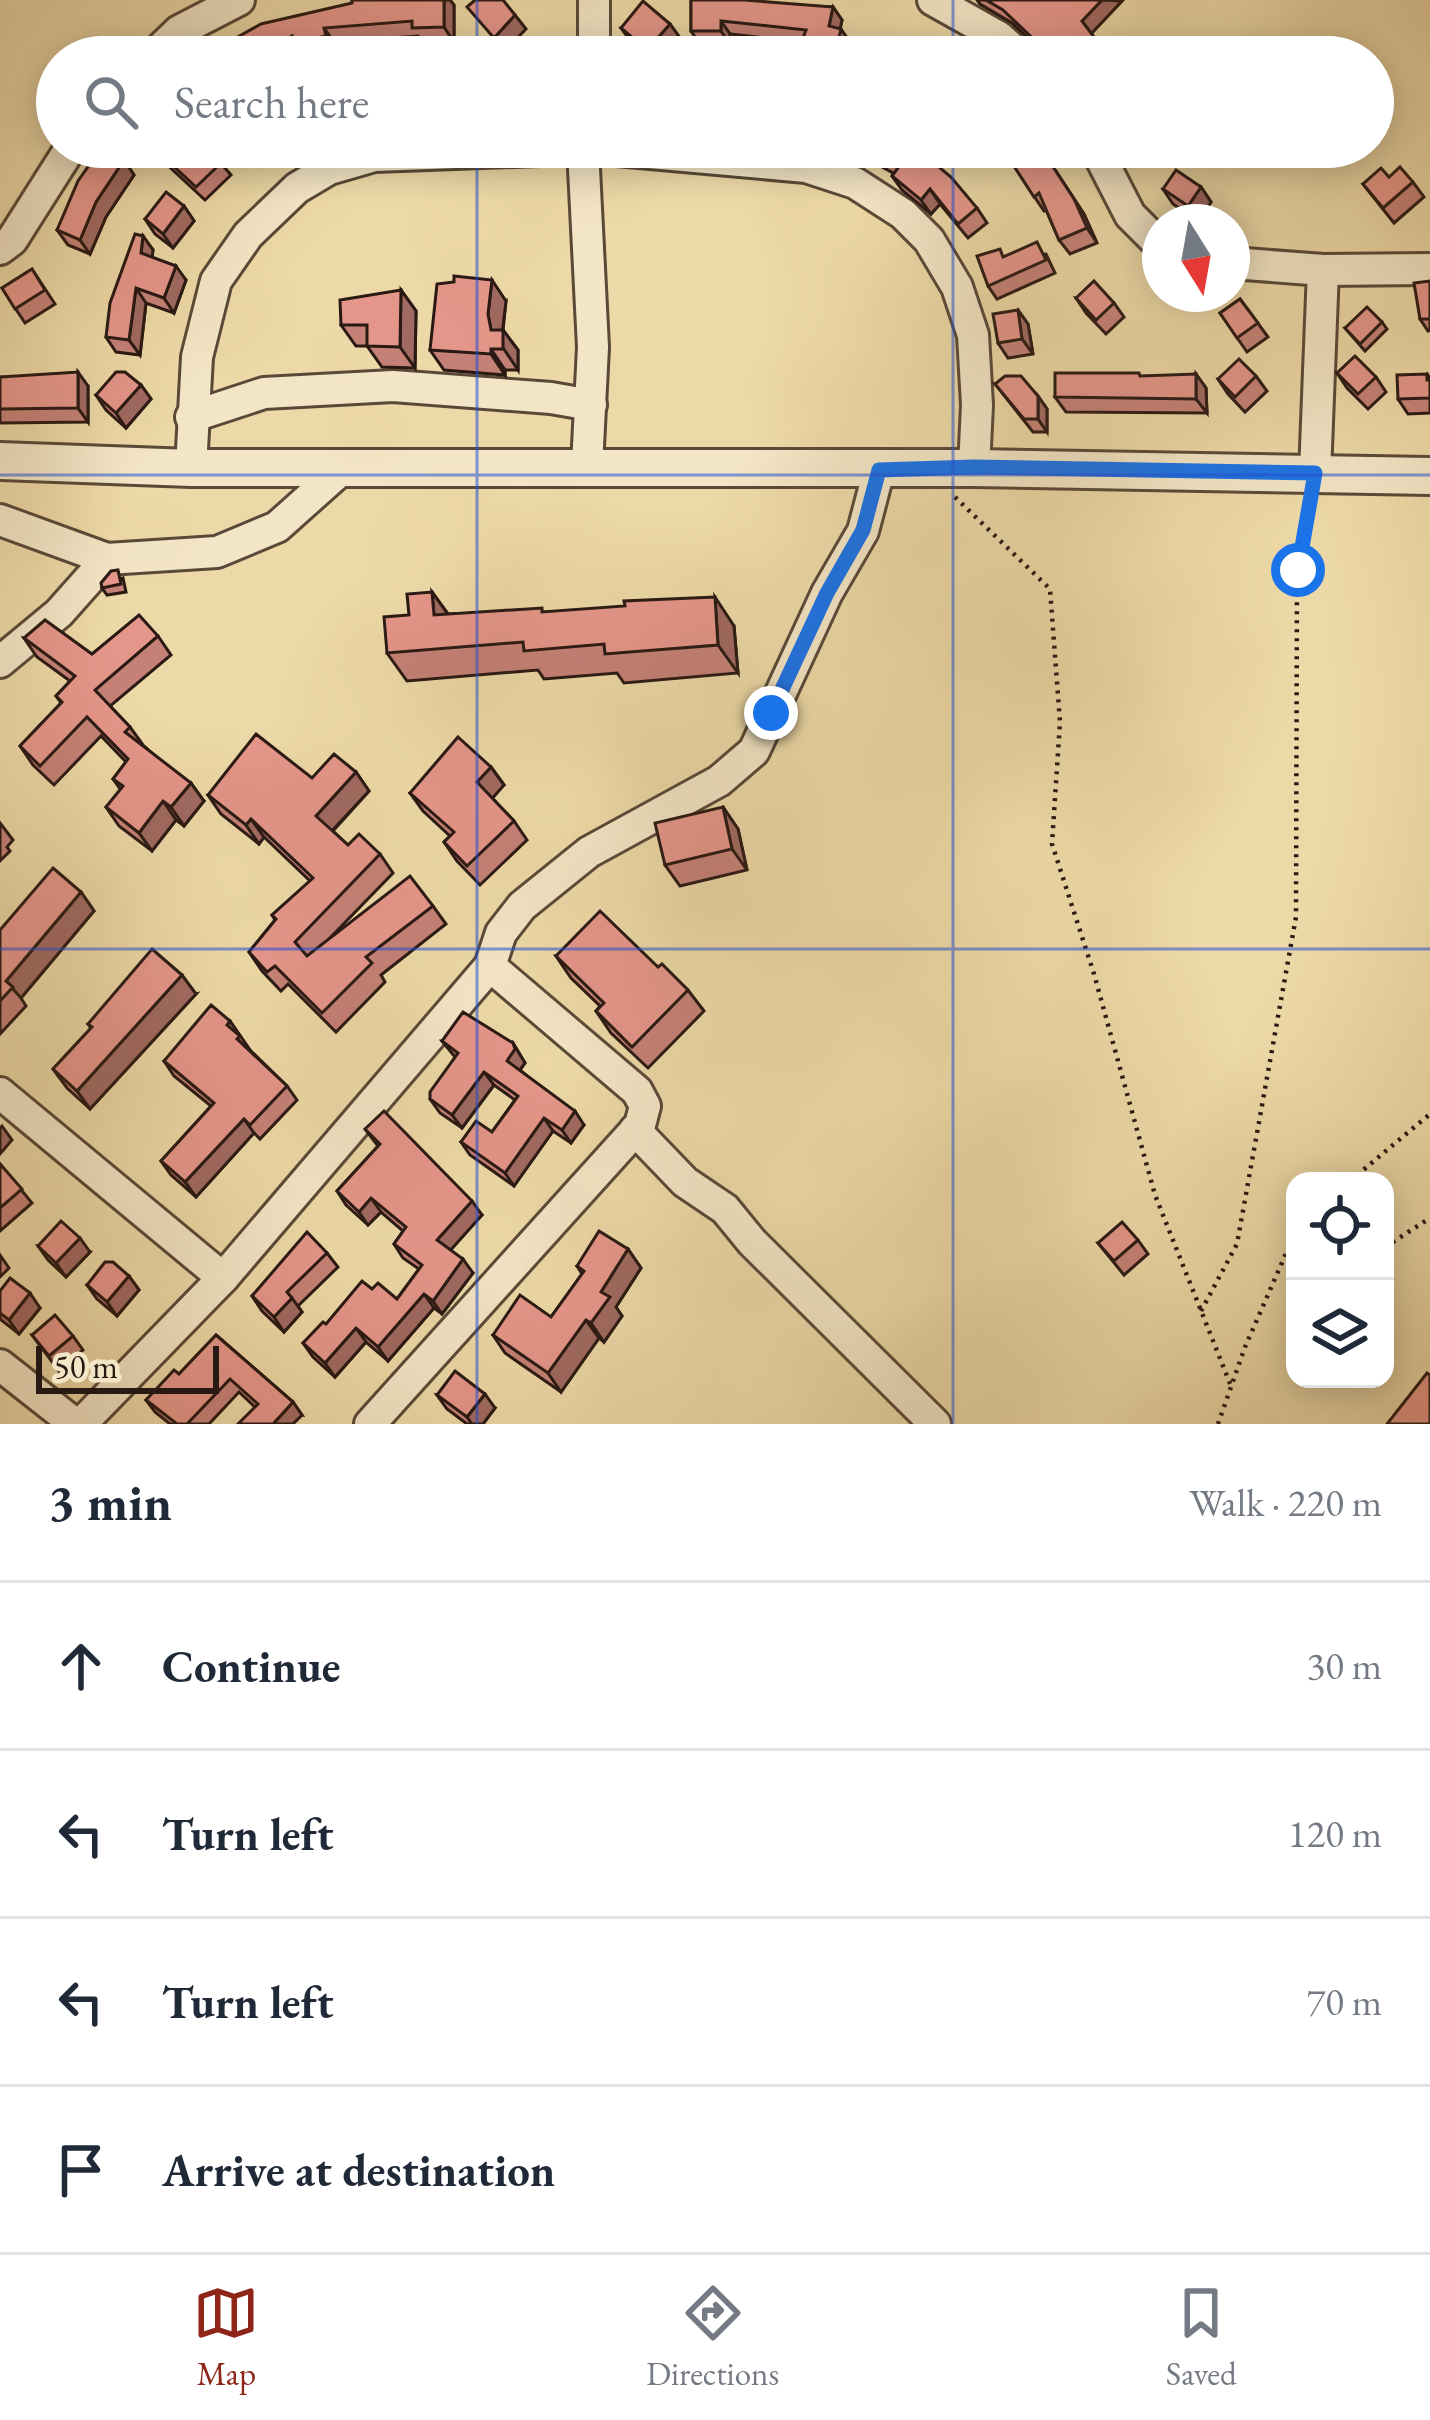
<!DOCTYPE html>
<html lang="en">
<head>
<meta charset="utf-8">
<style>
	body { margin:0; font-family:"EB Garamond",serif; background:#f2f2f3; color:#1f2937 }
	.controls { position:absolute; right:36px; bottom:36px; display:grid; overflow:hidden; border-radius:24px; box-shadow:0 6px 30px #0003 }
	.controls button { width:108px; height:108px; display:grid; place-items:center; padding:0; border:0; border-bottom:3px solid #e0e1e3; background:#fff; color:#1f2937; font:60px sans-serif }
	.compass { position:absolute; left:1142px; top:204px; width:108px; height:108px; border-radius:50%; background:#fff; box-shadow:0 6px 30px #0003; rotate:169deg }
	.scale { position:absolute; left:36px; bottom:30px; width:183px; box-sizing:border-box; padding-left:12px; border:6px solid #291913; border-top:0; font-size:33px; line-height:42px; white-space:nowrap; color:#291913; -webkit-text-stroke:9px #f3e6c6; paint-order:stroke }
	.stop { position:absolute; width:36px; height:36px; margin:-27px; border:9px solid #1a73e8; border-radius:50%; background:#fff }
	.stop.end { background:#1a73e8; border-color:#fff; box-shadow:0 3px 12px #0008 }
	.list { margin:0; padding:0; list-style:none }
	h2 { display:flex; justify-content:space-between; align-items:center; height:156px; margin:0; padding:0 48px; font-size:51px }
	h2 small { font-size:39px; font-weight:400; color:#747a83 }
	.list li { display:grid; grid-template-columns:78px 1fr auto; gap:36px; align-items:center; box-sizing:border-box; height:168px; padding:0 48px; border-top:3px solid #e0e1e3 }
	.list b { display:block; font-size:45px; white-space:nowrap }
	.list em { font-size:39px; font-style:normal; color:#747a83 }
	.icon { flex:none; width:66px; height:66px; fill:none; stroke:currentColor; stroke-width:2; stroke-linecap:round; stroke-linejoin:round }
	.map { position:relative; flex:none; width:1430px; height:1424px; overflow:hidden }
	.search { position:absolute; background:#fff; box-shadow:0 6px 30px #0003; left:36px; right:36px; top:36px; height:132px; display:flex; align-items:center; gap:30px; box-sizing:border-box; padding:0 42px; border-radius:66px; color:#747a83; font-size:45px }
	.sheet { height:828px; background:#fff }
	nav { display:flex; justify-content:space-around; align-items:center; box-sizing:border-box; height:168px; border-top:3px solid #e0e1e3; background:#fff; font-size:33px; color:#747a83 }
	nav a { display:grid; justify-items:center; gap:6px }
	nav .on { color:#8f2418 }
	.map>svg:first-child { display:block }
	.lines { fill:none; stroke-linecap:round; stroke-linejoin:round }
	.minor-casing { stroke:#5a4938; stroke-width:36 }
	.tertiary-casing { stroke:#5a4938; stroke-width:42 }
	.path { stroke:#291913; stroke-width:4.5; stroke-dasharray:3 6; stroke-linecap:butt }
	.minor { stroke:#f3e6c6; stroke-width:30 }
	.tertiary { stroke:#f3e6c6; stroke-width:36 }
	.wall { fill:#c58177; stroke:#291913; stroke-width:3 }
	.shaded-wall { fill:#a06961; stroke:#291913; stroke-width:3 }
	.building { fill:#e5968a; stroke:#291913; stroke-width:3 }
	.route { stroke:#1a73e8; stroke-width:15 }
	.grid { fill:none; stroke:#1d4ed8; stroke-width:3; stroke-opacity:0.55 }
</style>
</head>
<body>
<div class="map">
<svg width="1430" height="1424" viewBox="0 0 1430 1424">
	<rect width="100%" height="100%" fill="#edd9a7"/>
	<filter id="stains"><feTurbulence type="fractalNoise" baseFrequency=".00167" numOctaves="4"/><feColorMatrix values="0 0 0 0 .2 0 0 0 0 .09 0 0 0 0 .02 0 0 0 .5 -.17"/></filter>
	<radialGradient id="worn" r=".72"><stop offset=".6" stop-color="#630" stop-opacity="0"/><stop offset="1" stop-color="#630" stop-opacity=".3"/></radialGradient>
	<g class="lines">
		<defs>
			<g id="minor">
				<path d="M933,0l66,37 22,20"/>
				<path d="M152,57l27,-26 60,-31"/>
				<path d="M594,57v-57"/>
				<path d="M1095,147l35,68 30,30"/>
				<path d="M583,149l10,198 -6,119"/>
				<path d="M0,249l12,-9 59,-93"/>
				<path d="M1232,263l91,7 107,-1"/>
				<path d="M191,417l73,-24 129,-7 158,12 40,7"/>
				<path d="M191,468l6,-111 19,-76 32,-46 49,-47 32,-19 45,-13 220,-8 212,19 49,16 48,31 26,26 28,47 16,48 4,70 -3,63"/>
				<path d="M1315,473l8,-203"/>
				<path d="M0,520l107,39 110,-7 60,-25 65,-58"/>
				<path d="M0,662l59,-49 48,-54"/>
				<path d="M490,966l11,-33 21,-27 67,-54 130,-71 35,-30 73,-158 36,-62 16,-61"/>
				<path d="M0,1093l223,185"/>
				<path d="M635,1130l50,52 40,27 27,33 183,182"/>
				<path d="M0,1365l75,59"/>
				<path d="M81,1424l142,-146 267,-312 147,125 8,15 -5,19 -270,299"/>
			</g>
			<path id="tertiary" d="M0,461l191,7h783l456,8"/>
		</defs>
		<use href="#minor" class="minor-casing"/>
		<use href="#tertiary" class="tertiary-casing"/>
		<g class="path">
			<path d="M955,497l95,92 10,133 -8,122 42,130 61,221 76,191"/>
			<path d="M1350,1181l80,-67"/>
			<path d="M1385,1247l45,-29"/>
			<path d="M1201,1311l36,-67 59,-327 1,-347 12,-66"/>
			<path d="M1218,1424l27,-77 50,-114"/>
		</g>
		<use href="#minor" class="minor"/>
		<use href="#tertiary" class="tertiary"/>
	</g>
	<g class="wall">
		<path d="M352,0h98l4,5v37h-32l-4,-6 -84,6 2,8 -29,7h-4l-3,-5 -9,5h-47l108,-54z"/>
		<path d="M691,0l142,7 9,13 -2,9 10,13h-48l-72,-8v10h-30l-9,-13z"/>
		<path d="M977,0h144l1,1 -54,56h-20l-36,-34 -32,-19z"/>
		<path d="M670,24l10,14 -16,19h-15l-18,-15 -10,-14z"/>
		<path d="M148,147h59l24,28 -26,25z"/>
		<path d="M248,147h33l-24,13z"/>
		<path d="M1002,147h38l44,67 13,29 -27,11 -11,-14 -13,-30 -2,1 -34,-51 3,-2z"/>
		<path d="M867,149l110,59 10,15 -19,15 -28,-34 -9,10 -29,-24 -10,-14 1,-3 -16,-9z"/>
		<path d="M124,160l10,15 -28,42 -16,37 -22,-9 -11,-15z"/>
		<path d="M1389,177l24,5 11,15 -30,26 -31,-39z"/>
		<path d="M1201,187l10,15 -13,19 -25,-17 -10,-15z"/>
		<path d="M184,206l10,15 -21,27 -18,-14 -10,-15z"/>
		<path d="M143,236l10,14 -1,7 34,23 -12,33 -28,-10 -6,52 -24,-3 -10,-15z"/>
		<path d="M1046,254l9,19 -58,26 -9,-13 18,-30z"/>
		<path d="M32,269l23,35 -30,19 -23,-35z"/>
		<path d="M1430,281v49l-2,1 -8,-12z"/>
		<path d="M401,290l15,21 -1,57 -33,-1 -15,-21h-11l-15,-21z"/>
		<path d="M1076,298l38,5 10,14 -18,17 -20,-21z"/>
		<path d="M1240,299l28,38 -21,15 -27,-39z"/>
		<path d="M506,301l-3,29 15,20v20h-13v5l-61,-5 -14,-20z"/>
		<path d="M1018,310l10,14 5,30 -25,4 -10,-15z"/>
		<path d="M1382,322l5,7 -22,22 -20,-23z"/>
		<path d="M1337,373l39,4 10,15 -18,17 -21,-21z"/>
		<path d="M1196,374l10,14 1,25 -141,-1 -11,-15z"/>
		<path d="M1427,374l3,4v35l-22,1 -10,-15z"/>
		<path d="M1256,376l11,15 -22,21 -17,-18 -10,-15z"/>
		<path d="M0,377l88,9v36l-88,1z"/>
		<path d="M995,384l43,12 9,13v23h-14z"/>
		<path d="M141,385l10,14 -25,29 -20,-18 -10,-15z"/>
		<path d="M123,578l3,14 -19,3 -5,-7z"/>
		<path d="M432,592l16,22 97,-2 189,14 4,47 -114,10 -7,-10 -73,6 -6,-9 -131,11 -20,-28z"/>
		<path d="M158,636l13,19 -61,51 20,21 13,18 61,56 -20,25 -8,-6 -24,31 -33,-25 -13,-19 15,-17 -8,-11 13,-17 -25,-26 -47,49 -21,-20 -13,-19 41,-43 -5,-7 14,-15 -33,-24 -13,-19 68,16z"/>
		<path d="M491,767l13,18 -12,13 22,23 13,19 -47,45 -23,-24 -13,-19 6,-6 -27,-25 -13,-18z"/>
		<path d="M356,772l13,19 -36,40 15,14 32,9 13,19 -66,68 106,-35 13,18 -65,51 4,7 -49,50 -48,-48 -7,7 -19,-20 -13,-19 26,-32 -3,-5 38,-34 -46,-44 -5,7 -38,-30 -13,-19z"/>
		<path d="M723,807l15,22 9,41 -67,16 -15,-21z"/>
		<path d="M0,823l13,17 -6,7 3,4 -10,10z"/>
		<path d="M81,892l13,19 -73,87 5,8 -26,28v-104z"/>
		<path d="M556,956l102,11 30,23 16,21 -56,57 -37,-35 -15,-22 4,-5 -29,-28z"/>
		<path d="M196,994l-106,115 -23,-21 -14,-19 38,-41 -3,-4z"/>
		<path d="M230,1021l20,29 37,36 10,14 -37,39 -6,-6 -58,64 -25,-22 -10,-14 50,-55 -37,-30 -10,-15z"/>
		<path d="M442,1041l71,2 12,20 -5,7 64,55 -13,18 -18,-12 -39,55 -44,-31 -9,-13 31,-10 23,-32 -21,-15 -32,43 -22,-15 -10,-14 25,-42z"/>
		<path d="M365,1129l117,86 -32,35 23,23 -31,41 -8,-6 -46,53 -22,-19 -31,35 -22,-20 -10,-14 69,-54 25,10 22,-30 -16,-11 -9,-14 9,-13 -22,-19 -13,13 -22,-20 -9,-14 41,-45z"/>
		<path d="M0,1164l32,39 -32,28z"/>
		<path d="M1138,1240l10,14 -24,21 -26,-32z"/>
		<path d="M38,1246l52,6 -24,25 -18,-17z"/>
		<path d="M628,1249l13,19 -25,39 6,9 -18,26 -5,-4 -38,54 -56,-39 -12,-18 58,-18 31,-43 -5,-8z"/>
		<path d="M327,1253l11,14 -40,39 4,6 -18,20 -22,-21 -10,-15z"/>
		<path d="M0,1255l9,13 -9,9z"/>
		<path d="M129,1276l10,14 -22,26 -20,-17 -10,-14z"/>
		<path d="M0,1291l40,17 -21,26 -19,-15z"/>
		<path d="M32,1335l41,1 10,14 -24,21z"/>
		<path d="M216,1335l77,67 9,13 -47,-8 -16,-15 -30,32h-39l-15,-12 -9,-12 33,-26z"/>
		<path d="M437,1395l58,13 -12,16h-16l-20,-15z"/>
	</g>
	<g class="shaded-wall">
		<path d="M444,0h6l4,5v37l-10,-15z"/>
		<path d="M1102,0l20,1 -31,33 -9,-13z"/>
		<path d="M833,7l9,13 -4,19 -9,-13z"/>
		<path d="M515,15l11,14 -22,23 -10,-14z"/>
		<path d="M721,21l9,13v10l-9,-13z"/>
		<path d="M670,24l10,14 -16,19h-12l-5,-7z"/>
		<path d="M324,28l10,14 2,8 -10,-14z"/>
		<path d="M841,29l9,13 -4,15h-12z"/>
		<path d="M1059,43l9,13 -1,1h-15l-3,-3z"/>
		<path d="M1040,147l44,67 13,29 -10,-15z"/>
		<path d="M124,160l10,15 -28,42 -16,37 -10,-14 16,-38z"/>
		<path d="M1201,187l10,15 -13,19 -10,-15z"/>
		<path d="M930,189l10,15 -9,10 -10,-14z"/>
		<path d="M184,206l10,15 -21,27 -10,-14z"/>
		<path d="M143,236l10,14 -2,17 -10,-14z"/>
		<path d="M176,266l10,14 -12,33 -10,-15z"/>
		<path d="M492,280l14,21 -4,34 1,-5 15,20v20l-27,-40 -3,-16z"/>
		<path d="M136,288l10,15 -6,52 -11,-15z"/>
		<path d="M401,290l15,21 -1,57 -15,-21z"/>
		<path d="M1018,310l10,14 5,30 -11,-15z"/>
		<path d="M491,349l14,21v5l-14,-21z"/>
		<path d="M78,372l10,14v36l-10,-14z"/>
		<path d="M1196,374l10,14 1,25 -11,-14z"/>
		<path d="M141,385l10,14 -25,29 -10,-15z"/>
		<path d="M1038,396l9,13v23l-9,-13z"/>
		<path d="M432,592l20,28 -18,-5z"/>
		<path d="M715,597l19,29 4,47 -20,-28z"/>
		<path d="M491,767l13,18 -14,16 -13,-19z"/>
		<path d="M356,772l13,19 -40,43 -13,-18z"/>
		<path d="M191,783l13,18 -20,25 -13,-19z"/>
		<path d="M163,801l13,19 -24,31 -13,-18z"/>
		<path d="M723,807l15,22 9,41 -15,-21z"/>
		<path d="M251,819l13,18 -5,7 -13,-19z"/>
		<path d="M81,892l13,19 -73,87 -15,-17z"/>
		<path d="M182,975l14,19 -106,115 -13,-18z"/>
		<path d="M230,1021l20,29 -3,3 -20,-28z"/>
		<path d="M513,1043l12,20 -8,11 -10,-13z"/>
		<path d="M484,1072l10,13 -32,43 -10,-13z"/>
		<path d="M575,1111l9,14 -13,18 -9,-13z"/>
		<path d="M544,1118l9,13 -39,55 -9,-13z"/>
		<path d="M244,1119l10,14 -58,64 -11,-15z"/>
		<path d="M2,1126l10,14 -12,14v-26z"/>
		<path d="M371,1198l10,14 -13,13 -9,-13z"/>
		<path d="M472,1201l10,14 -35,39 -10,-14z"/>
		<path d="M80,1238l10,14 -24,25 -10,-14z"/>
		<path d="M628,1249l13,19 -25,39 6,9 -18,26 -13,-19 10,-31z"/>
		<path d="M463,1259l10,14 -31,41 -9,-13z"/>
		<path d="M129,1276l10,14 -22,26 -10,-14z"/>
		<path d="M30,1293l10,15 -21,26 -10,-14z"/>
		<path d="M424,1294l10,14 -46,53 -10,-14z"/>
		<path d="M292,1298l10,14 -18,20 -10,-15z"/>
		<path d="M586,1320l13,18 -38,54 -13,-19z"/>
		<path d="M356,1328l10,14 -31,35 -10,-14z"/>
		<path d="M485,1394l10,14 -12,16h-11l-5,-7z"/>
		<path d="M293,1402l9,13 -9,9h-20z"/>
	</g>
	<g class="building">
		<path d="M352,0h92v27l-32,1v-7l-88,7 2,8 -33,7 -1,-7 -37,21h-11l-10,-18 27,-15 91,-21z"/>
		<path d="M475,0h28l12,15 -21,23 -27,-31z"/>
		<path d="M691,0h53l89,7 -4,19 12,3 -7,28h-38l10,-27 -85,-9v10h-30z"/>
		<path d="M986,0h116l-20,21 27,36h-39l-11,-14 -10,11 -46,-44z"/>
		<path d="M643,1l27,23 -23,26 -26,-22z"/>
		<path d="M102,147l22,13 -28,42 -16,38 -23,-10 21,-49z"/>
		<path d="M153,147h54l15,15 -26,25z"/>
		<path d="M869,147h46l36,30 26,31 -19,16 -28,-35 -9,11 -29,-24 6,-8 -31,-19z"/>
		<path d="M1006,147h34l34,52 13,29 -28,12 -20,-47 -5,4 -24,-37 5,-3z"/>
		<path d="M1400,167l13,15 -30,26 -20,-24 18,-16 8,9z"/>
		<path d="M1176,170l25,17 -13,19 -25,-17z"/>
		<path d="M166,192l18,14 -21,28 -18,-15z"/>
		<path d="M135,234l8,2 -2,17 35,13 -12,32 -28,-10 -7,52 -23,-3 4,-34z"/>
		<path d="M1037,242l9,18 -58,26 -11,-30 23,-7 3,8z"/>
		<path d="M32,269l13,21 -30,19 -13,-21z"/>
		<path d="M454,276l38,4 -4,34 3,16h12v19h-12v5l-61,-4 7,-66 17,-2z"/>
		<path d="M1094,281l20,22 -18,17 -20,-22z"/>
		<path d="M1430,281v38h-10l-6,-36z"/>
		<path d="M401,290l-1,57 -33,-1v-21h-26l-1,-25z"/>
		<path d="M1240,299l18,24 -21,15 -17,-25z"/>
		<path d="M1367,307l15,15 -22,22 -15,-16z"/>
		<path d="M1018,310l4,29 -24,4 -5,-29z"/>
		<path d="M1355,356l21,21 -18,17 -21,-21z"/>
		<path d="M1239,359l17,17 -21,21 -17,-18z"/>
		<path d="M78,372v36l-78,1v-32z"/>
		<path d="M116,372h9l16,13 -25,28 -20,-18z"/>
		<path d="M1055,373h84l1,3 56,-2v25l-141,-2z"/>
		<path d="M1427,374v6h3v18l-32,1 -1,-24z"/>
		<path d="M1005,376h16l17,20v23h-14l-29,-35z"/>
		<path d="M118,570l3,14 -19,4 -1,-5 10,-12z"/>
		<path d="M432,592l2,23 108,-7v4l83,-6 -1,-5 91,-4 3,48 -113,9 -1,-10 -80,7 -1,-9 -136,11 -3,-36 25,-2 -2,-21z"/>
		<path d="M139,615l19,21 -63,54 35,37 -5,5 66,51 -20,24 -8,-6 -24,32 -33,-26 17,-21 -10,-7 15,-20 -41,-42 -47,49 -20,-20 42,-44 -6,-6 19,-20 -51,-38 21,-18 47,34z"/>
		<path d="M256,734l56,44 22,-24 22,18 -40,44 32,29 11,-11 21,20 -85,88 12,14 103,-80 23,30 -67,51 6,6 -50,50 -47,-47 -8,6 -18,-20 27,-33 -4,-4 41,-37 -62,-59 -5,6 -38,-30z"/>
		<path d="M458,737l33,30 -14,15 37,39 -47,45 -23,-24 10,-10 -44,-39z"/>
		<path d="M723,807l9,42 -67,16 -10,-42z"/>
		<path d="M53,868l28,24 -75,89 7,6 -13,14v-71z"/>
		<path d="M600,911l58,56 4,-3 26,26 -56,57 -36,-36 8,-8 -48,-47z"/>
		<path d="M152,949l30,26 -105,116 -24,-22 39,-42 -4,-3z"/>
		<path d="M211,1005l19,16 -3,4 13,11 -3,3 50,47 -37,39 -6,-6 -59,63 -24,-21 53,-58 -50,-42z"/>
		<path d="M463,1012l50,31 2,6 -8,12 68,50 -13,19 -18,-12 -39,55 -44,-31 15,-21 16,11 26,-36 -34,-24 -32,43 -22,-16v-7l28,-39 -16,-12z"/>
		<path d="M384,1111l88,90 -35,39 26,19 -30,42 -9,-7 -46,53 -22,-19 -31,35 -22,-20 20,-21 3,2 36,-43 10,8 6,-6 19,16 25,-34 -28,-21 12,-17 -35,-29 -12,14 -22,-21 43,-47 -15,-15z"/>
		<path d="M0,1164l22,25 -22,19z"/>
		<path d="M61,1221l19,17 -24,25 -18,-17z"/>
		<path d="M1122,1222l16,18 -24,21 -16,-18z"/>
		<path d="M599,1231l29,18 -27,43 9,5 -19,26 -5,-3 -38,53 -55,-38 27,-40 31,22 33,-46 -7,-5z"/>
		<path d="M307,1232l20,21 -40,39 5,6 -18,19 -22,-21z"/>
		<path d="M105,1262h8l16,14 -22,26 -20,-17z"/>
		<path d="M10,1278l20,15 -21,27 -9,-7v-22z"/>
		<path d="M55,1315l18,21 -24,20 -17,-21z"/>
		<path d="M216,1335l77,67 -20,22h-35l20,-20 -28,-25 -43,45h-10l-31,-24 28,-30 5,4z"/>
		<path d="M455,1371l30,23 -18,23 -30,-22z"/>
		<path d="M1427,1373l3,2v49h-43z"/>
	</g>
	<g class="lines">
		<path class="route" d="M771,713l56,-120 36,-63 16,-60 95,-3 341,6 -17,97"/>
	</g>
	<path class="grid" d="M477,0v57M953,0v57M477,147v1277M953,147v1277M0,475h1430M0,949h1430"/>
	<rect width="100%" height="100%" filter="url(#stains)"/>
	<rect width="100%" height="100%" fill="url(#worn)"/>
</svg>
<div class="controls">
<button><svg class="icon" aria-label="locate" viewBox="0 0 24 24"><circle cx="12" cy="12" r="6"/><path d="M12 2v4M12 18v4M2 12h4M18 12h4"/></svg></button>
<button><svg class="icon" aria-label="layers" viewBox="0 0 24 24"><path d="M12 4l9 5-9 5-9-5zM3 14l9 5 9-5"/></svg></button>
</div>
<svg class="compass" viewBox="-18 -18 36 36"><path d="M0-13l5 13h-10z" fill="#e53935"/><path d="M0 13l5-13h-10z" fill="#747a83"/></svg>
<div class="scale">50 m</div>
<div class="stop" style="left:1298px;top:570px"></div>
<div class="stop end" style="left:771px;top:713px"></div>
<div class="search"><svg class="icon" aria-label="search" viewBox="0 0 24 24"><circle cx="10" cy="10" r="6"/><path d="M15 15l6 6"/></svg>Search here</div>
</div>
<section class="sheet">
<h2>3 min<small>Walk · 220 m</small></h2>
<ul class="list">
<li><svg class="icon" aria-label="ahead" viewBox="0 0 24 24"><path d="M12 20V5M6 11l6-6 6 6"/></svg><div><b>Continue</b></div><em>30 m</em></li>
<li><svg class="icon" aria-label="left" viewBox="0 0 24 24"><path d="M17 20v-9H6M10 6l-5 5 5 5"/></svg><div><b>Turn left</b></div><em>120 m</em></li>
<li><svg class="icon" aria-label="left" viewBox="0 0 24 24"><path d="M17 20v-9H6M10 6l-5 5 5 5"/></svg><div><b>Turn left</b></div><em>70 m</em></li>
<li><svg class="icon" aria-label="arrive" viewBox="0 0 24 24"><path d="M6 21V4h12l-3 4 3 4H6"/></svg><div><b>Arrive at destination</b></div></li>
</ul>
</section>
<nav>
<a class="on"><svg class="icon" aria-label="map" viewBox="0 0 24 24"><path d="M3 6l6-2 6 2 6-2v14l-6 2-6-2-6 2zM9 4v14M15 6v14"/></svg>Map</a>
<a><svg class="icon" aria-label="directions" viewBox="0 0 24 24"><path d="M12 3l9 9-9 9-9-9zM9 14v-3h6M13 9l2 2-2 2"/></svg>Directions</a>
<a><svg class="icon" aria-label="saved" viewBox="0 0 24 24"><path d="M7 4h10v16l-5-4-5 4z"/></svg>Saved</a>
</nav>
</body>
</html>
